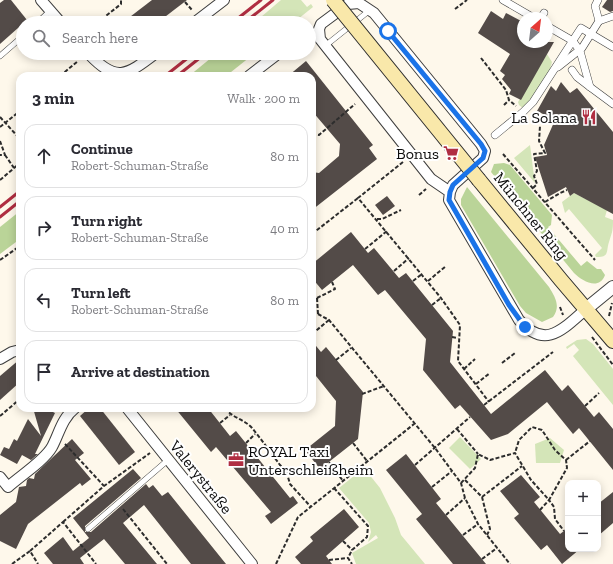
<!DOCTYPE html>
<html lang="en">
<head>
<meta charset="utf-8">
<style>
	body { margin:0; font-family:"Zilla Slab",serif; background:#f7f7f7; color:#2b2b33 }
	.controls { position:absolute; right:12px; bottom:12px; display:grid; overflow:hidden; border-radius:8px; box-shadow:0 2px 10px #0003 }
	.controls button { width:36px; height:36px; display:grid; place-items:center; padding:0; border:0; border-bottom:1px solid #e1e1e2; background:#fff; color:#2b2b33; font:20px sans-serif }
	.compass { position:absolute; left:517px; top:12px; width:36px; height:36px; border-radius:50%; background:#fff; box-shadow:0 2px 10px #0003; rotate:28deg }
	.stop { position:absolute; width:12px; height:12px; margin:-9px; border:3px solid #1a73e8; border-radius:50%; background:#fff }
	.stop.end { background:#1a73e8; border-color:#fff; box-shadow:0 1px 4px #0008 }
	.list { margin:0; padding:0; list-style:none }
	h2 { display:flex; justify-content:space-between; align-items:center; height:52px; margin:0; padding:0 16px; font-size:17px }
	h2 small { font-size:13px; font-weight:400; color:#7c7c81 }
	.list li { display:grid; grid-template-columns:26px 1fr auto; gap:12px; align-items:center; box-sizing:border-box; height:64px; margin:0 8px 8px; padding:0 8px; border:1px solid #e1e1e2; border-radius:12px }
	.list b { display:block; font-size:15px; white-space:nowrap }
	.list p { margin:0; font-size:13px; white-space:nowrap; color:#7c7c81 }
	.list em { font-size:13px; font-style:normal; color:#7c7c81 }
	.icon { flex:none; width:22px; height:22px; fill:none; stroke:currentColor; stroke-width:2; stroke-linecap:round; stroke-linejoin:round }
	.map { position:relative; flex:none; width:613px; height:564px; overflow:hidden }
	.search { position:absolute; background:#fff; box-shadow:0 2px 10px #0003; left:16px; top:16px; width:300px; height:44px; display:flex; align-items:center; gap:10px; box-sizing:border-box; padding:0 14px; border-radius:22px; color:#7c7c81; font-size:15px }
	.panel { position:absolute; background:#fff; box-shadow:0 2px 10px #0003; left:16px; top:72px; width:300px; height:340px; border-radius:12px }
	.map>svg:first-child { display:block }
	.green { fill:#d4e5b8 }
	.forest { fill:#bad498 }
	.building { fill:#534b48 }
	.lines { fill:none; stroke-linecap:round; stroke-linejoin:round }
	.service-casing { stroke:#3e3e3e; stroke-width:6 }
	.pedestrian-casing { stroke:#3e3e3e; stroke-width:8 }
	.minor-casing { stroke:#3e3e3e; stroke-width:12 }
	.tertiary-casing { stroke:#3e3e3e; stroke-width:14 }
	.secondary-casing { stroke:#2d2d2d; stroke-width:16 }
	.path { stroke:#2d2d2d; stroke-width:2; stroke-dasharray:4 2; stroke-linecap:butt }
	.service { stroke:#fff; stroke-width:5 }
	.pedestrian { stroke:#fff; stroke-width:7 }
	.minor { stroke:#fff; stroke-width:10 }
	.tertiary { stroke:#fff; stroke-width:12 }
	.secondary { stroke:#f9e8aa; stroke-width:14 }
	.rail { stroke:#b02e42; stroke-width:3 }
	.secondary-bridge-casing { stroke:#2d2d2d; stroke-width:16; stroke-linecap:butt }
	.secondary-bridge { stroke:#f9e8aa; stroke-width:14 }
	.route { stroke:#1a73e8; stroke-width:5 }
	.labels { text-anchor:middle; dominant-baseline:central; stroke-width:4; stroke-linejoin:round; paint-order:stroke }
	.poi-label { font-size:16px; fill:#0b0b0b; stroke:#fff; text-anchor:end }
	.street-label { font-size:16px; fill:#0b0b0b; stroke:#fff }
</style>
</head>
<body>
<div class="map">
<svg width="613" height="564" viewBox="0 0 613 564">
	<rect width="100%" height="100%" fill="#fef8eb"/>
	<g class="green">
		<path d="M281,0h20l6,7 4,-3 2,3 -20,16h-27l-5,-6z"/>
		<path d="M547,54l5,8 -4,14 -24,33 -5,-4 -1,-3z"/>
		<path d="M530,145c2,13 3,26 5,38l-21,-25z"/>
		<path d="M574,193l33,17 -2,7 8,3c0,12 -1,12 -4,22 -3,8 1,16 -13,15l-1,-2 7,-7 -33,-39 -4,4 -3,-11z"/>
		<path d="M586,339l7,5 20,25v36l-40,-49 6,-6 -5,-6 -7,5 -1,-2 11,-7z"/>
		<path d="M460,437l21,22 -11,10 -21,-21z"/>
		<path d="M550,438l14,12 -4,13h-24l-1,-19z"/>
		<path d="M364,468l16,20 15,30 6,17 24,29h-69l-4,-11 26,-15 -2,-3 -8,7 3,-10 -2,-9 -30,-35z"/>
	</g>
	<g class="forest">
		<path d="M217,53h38l-29,23h-37z"/>
		<path d="M504,163l6,2 42,50 -1,10 -3,2 33,39 6,-5 10,8h4l4,6c-6,16 -23,6 -31,-2l-83,-101 3,-8z"/>
		<path d="M467,187l82,100c6,10 12,19 4,30l-11,5 -16,-9 -6,-7 -59,-101v-6z"/>
		<path d="M20,211v28l-20,15v-27z"/>
	</g>
	<g class="building">
		<path d="M4,0h7l16,20 -27,24v-41z"/>
		<path d="M152,0h35l-30,23h-35z"/>
		<path d="M607,0h6v11l-3,1 -8,-5z"/>
		<path d="M491,11l12,8 3,-6 17,9v20h31l-33,58 -12,-6 2,-4 -9,-11 3,-4 -5,-4 10,-17 -32,-21z"/>
		<path d="M306,61l67,84 -4,3 8,11 -65,51v-38l7,1 20,-17 1,-12 -28,-33v-35h-24z"/>
		<path d="M561,82l9,11 7,-5 36,44v82l-39,-21 -4,3 -4,-9 -18,10 -13,-40 12,-2 -3,-10 11,-25 -18,-9 14,-25 5,5z"/>
		<path d="M387,196l8,10 -12,9 -8,-10z"/>
		<path d="M351,232l17,21 6,-5 25,30 7,-5 47,58 -3,31 41,52 54,-44 17,21 6,-6 26,32 5,-5 14,17v41l-34,-42 -6,6 -26,-32 -39,32 -17,6 -31,-35 -5,4 -32,-39 3,-31 -41,-49 -7,5 -25,-30 -31,25 -10,-12v-14z"/>
		<path d="M312,341l9,11 5,-5 37,45 -5,47 -38,30 -15,-19 30,-24 1,-25 -24,-30z"/>
		<path d="M20,359v23l-20,18v-24z"/>
		<path d="M33,408h12l10,5 -20,41h3l-7,6 -9,-5 -5,9 -17,-9 4,-8 5,2 5,-10 3,2 11,-22 13,17z"/>
		<path d="M89,408h11l35,44 -16,13 -39,-49z"/>
		<path d="M175,408h33l22,28 6,-5 54,67 3,-2 5,7 -27,21 -6,-8 6,-4 -55,-65 -5,5z"/>
		<path d="M72,439l12,14 -9,7 16,19 -9,7 -2,-3 -52,41 -12,25 -16,-8v-26l16,-13 3,-15 7,-1 1,-6 2,-2 5,1 1,-5z"/>
		<path d="M406,454l35,45 -5,4 50,61h-33l-37,-45 6,-5 -36,-44z"/>
		<path d="M133,469l8,9 -56,48v6h6l55,-48 3,4 4,-3 9,11 6,-4 58,72h-35l-47,-59 -21,18 34,41h-32l-21,-25 -24,19 4,6h-31l-9,-11 19,-16 10,14 16,-13 -16,-20z"/>
		<path d="M521,475l19,22 -6,5 26,32 8,-6v21h12l-18,15 -15,-19 -6,5 -27,-32 5,-4 -19,-23z"/>
		<path d="M613,492v31l-15,13v-32z"/>
		<path d="M344,509l15,18 -33,29 6,8h-31l-6,-7 18,-16 -3,-4z"/>
	</g>
	<g class="lines">
		<defs>
			<g id="service">
				<path d="M37,23l13,-12"/>
				<path d="M325,46l45,-36"/>
				<path d="M0,56l23,-20"/>
				<path d="M88,529l80,-69"/>
			</g>
			<g id="pedestrian">
				<path d="M503,0l31,18"/>
				<path d="M598,0l-3,6 4,15"/>
				<path d="M541,18l3,-5"/>
				<path d="M547,26l26,15 7,10 10,36 23,17"/>
				<path d="M558,67l24,-19 17,-27 14,-5"/>
				<path d="M572,70l5,7 13,10"/>
				<path d="M495,135l28,-23 10,-10 48,-74 32,19"/>
			</g>
			<g id="minor">
				<path d="M41,0l20,23"/>
				<path d="M194,23l30,-23"/>
				<path d="M88,53c28,30 38,23 68,0"/>
				<path d="M249,76l30,-23"/>
				<path d="M450,192l-19,-13 -111,-140 -1,-10 2,-5 27,-20 11,-1 15,10 107,131 4,7 -2,7 -30,27 -3,7 -1,8 70,120c26,30 43,10 67,-11"/>
				<path d="M0,359l12,-7 8,-2"/>
				<path d="M127,408l125,156"/>
				<path d="M0,477l8,10c12,-11 36,-26 44,-40 7,-13 10,-29 23,-39"/>
			</g>
			<path id="tertiary" d="M586,309l27,-22"/>
			<path id="secondary" d="M479,180l82,100 52,61"/>
		</defs>
		<use href="#service" class="service-casing"/>
		<use href="#pedestrian" class="pedestrian-casing"/>
		<use href="#minor" class="minor-casing"/>
		<use href="#tertiary" class="tertiary-casing"/>
		<use href="#secondary" class="secondary-casing"/>
		<g class="path">
			<path d="M185,2l7,8"/>
			<path d="M455,9l12,-9"/>
			<path d="M163,18l7,5"/>
			<path d="M97,23l24,-19v-4"/>
			<path d="M481,58l25,32 3,10 7,6"/>
			<path d="M60,76l18,-15"/>
			<path d="M504,105l5,-5"/>
			<path d="M0,117l20,22"/>
			<path d="M0,127l20,-16"/>
			<path d="M312,134l7,1 36,-31"/>
			<path d="M0,141l5,14h-5"/>
			<path d="M503,154l92,106"/>
			<path d="M5,155l9,13"/>
			<path d="M403,162l-45,36 83,100 19,27 -2,36 31,41"/>
			<path d="M0,180l20,-17"/>
			<path d="M533,188l4,-4 -3,-8 3,-5 -3,-17 11,-1 -6,-12 1,-15"/>
			<path d="M419,195l7,-6"/>
			<path d="M545,202l15,-9 7,-3"/>
			<path d="M377,219h5l19,-9"/>
			<path d="M312,234l46,-36"/>
			<path d="M365,249l22,-18"/>
			<path d="M0,260l20,-14"/>
			<path d="M394,271l15,-13"/>
			<path d="M413,281l9,-7"/>
			<path d="M428,281l18,-15"/>
			<path d="M312,296l5,2"/>
			<path d="M317,298l18,-9 -3,-7"/>
			<path d="M317,298l1,16"/>
			<path d="M432,305l9,-7"/>
			<path d="M560,307l3,8"/>
			<path d="M312,313l6,1 11,6 106,128 26,35 4,15 13,26 32,40"/>
			<path d="M609,316l3,-13"/>
			<path d="M312,334l17,-14"/>
			<path d="M452,337l6,1"/>
			<path d="M592,337l21,28"/>
			<path d="M336,360l15,-12"/>
			<path d="M502,363l13,-10"/>
			<path d="M464,369l11,-10"/>
			<path d="M476,384l14,-11"/>
			<path d="M362,394l22,-8"/>
			<path d="M484,405l69,-53"/>
			<path d="M585,406l14,-13"/>
			<path d="M225,408c7,10 19,11 27,20 10,12 19,25 28,37l6,5 4,14 21,23"/>
			<path d="M0,416l20,-17"/>
			<path d="M220,423l10,-8"/>
			<path d="M457,429l21,25"/>
			<path d="M246,443l9,-9"/>
			<path d="M353,443l14,18"/>
			<path d="M65,444l39,42"/>
			<path d="M566,460l24,-19"/>
			<path d="M329,462l14,19"/>
			<path d="M415,465l55,-48"/>
			<path d="M271,474l9,-9"/>
			<path d="M465,480l17,17 8,32 -3,6"/>
			<path d="M461,483l14,-15 3,-14 12,6 25,-7 16,27 18,20 18,-32 -1,-8 -11,-10 -13,-20 -10,-3 -13,13 -4,13"/>
			<path d="M432,487l20,-16"/>
			<path d="M334,488l34,38 -1,11 -15,13 -4,8 4,6"/>
			<path d="M482,497l40,-31"/>
			<path d="M123,509l44,55"/>
			<path d="M540,510l9,-10 5,7 1,12 9,12"/>
			<path d="M446,515l19,-17"/>
			<path d="M63,522l41,-36 46,-33"/>
			<path d="M463,535l15,-11"/>
			<path d="M343,541l9,9"/>
			<path d="M30,551l33,-29 33,42"/>
			<path d="M482,559l15,-11"/>
			<path d="M329,560l19,-2"/>
			<path d="M12,564l18,-13 8,13"/>
			<path d="M276,564l22,-47 116,-93"/>
		</g>
		<use href="#service" class="service"/>
		<use href="#pedestrian" class="pedestrian"/>
		<use href="#minor" class="minor"/>
		<use href="#tertiary" class="tertiary"/>
		<use href="#secondary" class="secondary"/>
		<g class="rail">
			<path d="M232,23l29,-23"/>
			<path d="M244,23l29,-23"/>
			<path d="M165,76l29,-23"/>
			<path d="M177,76l29,-23"/>
			<path d="M0,207l20,-16"/>
			<path d="M0,217l20,-16"/>
		</g>
		<defs>
			<path id="secondary-bridge" d="M333,0l146,180"/>
		</defs>
		<use href="#secondary-bridge" class="secondary-bridge-casing"/>
		<use href="#secondary-bridge" class="secondary-bridge"/>
	</g>
	<g class="lines">
		<path class="route" d="M388,31l93,113 4,7 -2,7 -30,27 -3,7 -1,8 60,105 16,22"/>
	</g>
	<defs>
		<symbol id="restaurant-bare" viewBox="-9 -9 18 18"><path d="M-5-6h1v4h1v-4h1v4h1v-4h1v5L-1.5 .5V6h-2V.5L-5-1ZM5-6V6H3V1.5H1.5Q1.5-4 5-6Z" fill="#b02e42" stroke="#fff" stroke-width="2.5" paint-order="stroke"/></symbol>
		<symbol id="supermarket-bare" viewBox="-9 -9 18 18"><path d="M-6-5.5h2.5l.6 2H6L4.5 2H-2.5L-4.4-4H-6ZM-1.5 3.2a1.3 1.3 0 1 0 .1 0ZM3 3.2a1.3 1.3 0 1 0 .1 0Z" fill="#b02e42" stroke="#fff" stroke-width="2.5" paint-order="stroke"/></symbol>
		<symbol id="office-bare" viewBox="-9 -9 18 18"><path d="M-6-3h4V-5.5h4V-3h4V5H-6ZM-1-4.5V-3h2v-1.5ZM-6 0V1H6V0Z" fill="#b02e42" stroke="#fff" stroke-width="2.5" paint-order="stroke"/></symbol>
	</defs>
	<g fill-rule="evenodd">
		<use href="#restaurant-bare" x="578" y="106" width="22" height="22"/>
		<use href="#supermarket-bare" x="440" y="142" width="22" height="22"/>
		<use href="#office-bare" x="225" y="449" width="22" height="22"/>
	</g>
	<g class="labels">
		<g class="poi-label">
			<text x="577" y="117">La Solana</text>
			<text x="439" y="153">Bonus</text>
			<text x="248" y="451" text-anchor="start">ROYAL Taxi<tspan x="248" dy="18">Unterschleißheim</tspan></text>
		</g>
		<g class="street-label">
			<text transform="translate(531 216) rotate(51)">Münchner Ring</text>
			<text transform="translate(201 477) rotate(51)">Valerystraße</text>
		</g>
	</g>
</svg>
<div class="controls">
<button>+</button>
<button>−</button>
</div>
<svg class="compass" viewBox="-18 -18 36 36"><path d="M0-13l5 13h-10z" fill="#e53935"/><path d="M0 13l5-13h-10z" fill="#7c7c81"/></svg>
<div class="stop" style="left:388px;top:31px"></div>
<div class="stop end" style="left:525px;top:327px"></div>
<div class="search"><svg class="icon" aria-label="search" viewBox="0 0 24 24"><circle cx="10" cy="10" r="6"/><path d="M15 15l6 6"/></svg>Search here</div>
<section class="panel">
<h2>3 min<small>Walk · 200 m</small></h2>
<ul class="list">
<li><svg class="icon" aria-label="ahead" viewBox="0 0 24 24"><path d="M12 20V5M6 11l6-6 6 6"/></svg><div><b>Continue</b><p>Robert-Schuman-Straße</p></div><em>80 m</em></li>
<li><svg class="icon" aria-label="right" viewBox="0 0 24 24"><path d="M7 20v-9h11M14 6l5 5-5 5"/></svg><div><b>Turn right</b><p>Robert-Schuman-Straße</p></div><em>40 m</em></li>
<li><svg class="icon" aria-label="left" viewBox="0 0 24 24"><path d="M17 20v-9H6M10 6l-5 5 5 5"/></svg><div><b>Turn left</b><p>Robert-Schuman-Straße</p></div><em>80 m</em></li>
<li><svg class="icon" aria-label="arrive" viewBox="0 0 24 24"><path d="M6 21V4h12l-3 4 3 4H6"/></svg><div><b>Arrive at destination</b></div></li>
</ul>
</section>
</div>
</body>
</html>
